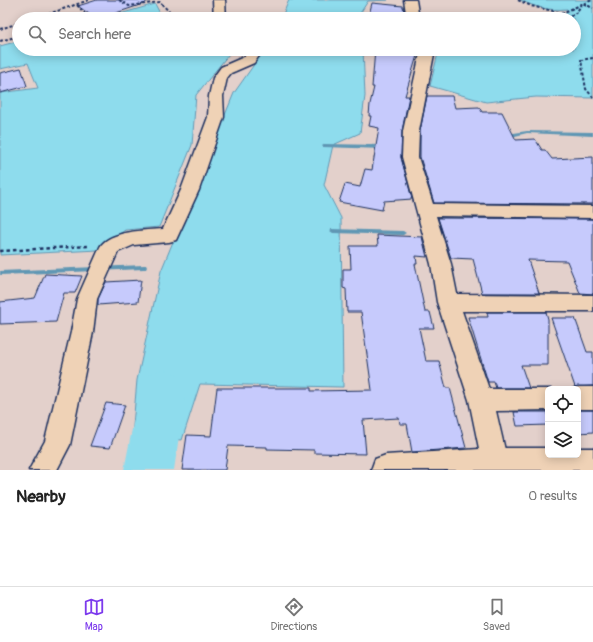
<!DOCTYPE html>
<html lang="en">
<head>
<meta charset="utf-8">
<style>
	body { margin:0; font-family:Pangolin,sans-serif; background:#f2f2f2; color:#222 }
	.controls { position:absolute; right:12px; bottom:12px; display:grid; overflow:hidden; border-radius:6px; box-shadow:0 2px 10px #0003 }
	.controls button { width:36px; height:36px; display:grid; place-items:center; padding:0; border:0; border-bottom:1px solid #e0e0e0; background:#fff; color:#222; font:20px sans-serif }
	.list { margin:0; padding:0; list-style:none }
	h2 { display:flex; justify-content:space-between; align-items:center; height:52px; margin:0; padding:0 16px; font-size:17px }
	h2 small { font-size:13px; font-weight:400; color:#767676 }
	.icon { flex:none; width:22px; height:22px; fill:none; stroke:currentColor; stroke-width:2; stroke-linecap:round; stroke-linejoin:round }
	.map { position:relative; flex:none; width:593px; height:470px; overflow:hidden }
	.search { position:absolute; background:#fff; box-shadow:0 2px 10px #0003; left:12px; right:12px; top:12px; height:44px; display:flex; align-items:center; gap:10px; box-sizing:border-box; padding:0 14px; border-radius:22px; color:#767676; font-size:15px }
	.sheet { height:116px; background:#fff }
	nav { display:flex; justify-content:space-around; align-items:center; box-sizing:border-box; height:56px; border-top:1px solid #e0e0e0; background:#fff; font-size:11px; color:#767676 }
	nav a { display:grid; justify-items:center; gap:2px }
	nav .on { color:#7c3aed }
	.map>svg:first-child { display:block }
	.water { fill:#8edced; stroke:#6097b4 }
	.lines { fill:none; stroke-linecap:round; stroke-linejoin:round }
	.stream { fill:#6097b4; fill-rule:evenodd }
	.river { fill:#8edced; fill-rule:evenodd }
	.building { fill:#c6cafc; stroke:#1b2f5e }
	.minor-casing { stroke:#1b2f5e; stroke-width:3 }
	.tertiary-casing { stroke:#1b2f5e; stroke-width:3 }
	.path-far1 { stroke:#1b2f5e; stroke-width:2; stroke-dasharray:3 2; stroke-linecap:butt }
	.path { stroke:#1b2f5e; stroke-width:2.5; stroke-dasharray:3.5 3; stroke-linecap:butt }
	.minor { fill:#efd2b6; fill-rule:evenodd }
	.tertiary { fill:#efd2b6; fill-rule:evenodd }
</style>
</head>
<body>
<div class="map">
<svg width="593" height="470" viewBox="0 0 593 470">
	<rect width="100%" height="100%" fill="#e3d0cb"/>
	<filter id="ink" filterUnits="userSpaceOnUse"><feTurbulence type="fractalNoise" baseFrequency=".025" numOctaves="2"/><feDisplacementMap in="SourceGraphic" scale="8" xChannelSelector="R" yChannelSelector="G"/><feConvolveMatrix kernelMatrix="1 2 1 2 8 2 1 2 1" color-interpolation-filters="sRGB"/></filter>
	<g filter="url(#ink)">
		<g class="water">
			<path d="M289,0h99l-20,1 -9,14 1,4h-79z"/>
			<path d="M520,0h73v98l-57,-1 -50,5 -56,-16 9,-37h135v-30h-10l3,-10c-19,2 -29,-1 -47,-9z"/>
			<path d="M155,4l8,15h-61z"/>
			<path d="M19,41v8h214l-37,46 -4,50 -33,82 -34,3 -27,20 -98,5v-162l38,-5 -10,-25 -28,6v-23z"/>
			<path d="M265,49h98l2,47 -5,37 -27,12 -9,40 17,33 2,169 -143,-3 -18,56 -50,-3 5,-57 24,-109 73,-178z"/>
		</g>
		<g class="lines">
			<g class="stream">
				<path d="M527,131l66,1v4l-66,-3 -20,5 -3,-2 3,-2z"/>
				<path d="M325,144l58,1 3,2 -3,2 -60,-2 -1,-1z"/>
				<path d="M331,229l72,2 3,2 -3,2 -70,-2 -3,-2z"/>
				<path d="M144,265h2l1,2 -1,2h-2l-144,6v-4z"/>
			</g>
			<path class="river" d="M163,369l16,6 7,14 -12,81h-50l16,-81 7,-14z"/>
		</g>
		<g class="building">
			<path d="M97,0h49v3l-48,16h-2l-18,-13z"/>
			<path d="M372,3l31,3 2,13h-37z"/>
			<path d="M375,49h36v2l7,1 -13,44h4l-7,35 -1,26 11,42 -28,2 -2,9 -43,-8 6,-18 15,3 5,-18 7,1 7,-42 -10,-2 2,-10h-2l1,-12 4,-17h-2z"/>
			<path d="M21,68l6,18 -27,7v-20z"/>
			<path d="M427,96h25l3,12 24,-1 3,5h20l14,28 19,-1 7,11h3l7,9 41,-2v47l-159,-1 -14,-46v-26z"/>
			<path d="M438,218l155,1v75l-13,-1 -13,-32 -39,-1 11,33h-57l-9,-34 -22,-1z"/>
			<path d="M377,235l45,2 5,20 -11,-1 1,8h-2l10,48h5l4,16h-15l7,33h13l7,27h4l16,60 -54,4 -5,-28h-7l-1,-6 -36,2 3,34 -52,-1v-3l-47,-1v-2l-39,-1 -3,24h-43l5,-35 24,1 6,-48h94v3l61,-1 -11,-78h-14l-1,-23 -3,-1v-19h8l-1,-23h28z"/>
			<path d="M45,274l37,2 -7,17h-11l-8,29 -56,2v-22l35,-4z"/>
			<path d="M141,280l-3,22 -40,3v-6l8,-17z"/>
			<path d="M487,312h59l2,7v46h-27l8,23h-33l-2,-6h-6l-20,-65h20z"/>
			<path d="M551,318h24l12,34h6v34l-18,1z"/>
			<path d="M106,403l19,2 -15,43 -20,-2z"/>
			<path d="M578,410h15v22l-15,1z"/>
			<path d="M514,412h34v13l-31,1z"/>
		</g>
		<g class="lines">
			<defs>
				<g id="minor">
					<path d="M213,0h12l1,19h-12z"/>
					<path d="M404,0h12l3,19h-12z"/>
					<path d="M246,15l7,1 2,3h-15l2,-3z"/>
					<path d="M250,49h14l-10,14 -23,10 -4,5 -4,18 1,21 -25,73 -23,50 -7,2 -35,3 -16,7 -21,47 -4,33 -23,113 -13,25h-28l16,-29 26,-109 6,-33 23,-52c9,-16 46,-17 63,-18l18,-39 27,-73 1,-21 4,-18 8,-11 23,-10z"/>
					<path d="M421,49h14l-16,82 -1,26 15,47 160,2v12l-157,-2 15,48 6,30 136,1v16h-131l27,78h62h-3v21l-52,1 12,52 -3,7h-20l-3,-7 -13,-63 -32,-98 -6,-38 -29,-107 1,-26z"/>
					<path d="M578,387h15v22h-15v-20h-5z"/>
				</g>
				<path id="tertiary" d="M495,448h53v7h30v-7h15v22h-222l4,-11 11,-4z"/>
			</defs>
			<use href="#minor" class="minor-casing"/>
			<use href="#tertiary" class="tertiary-casing"/>
			<g class="path-far1">
				<path d="M119,0l10,6 31,-4 16,17"/>
				<path d="M518,0l13,6 31,7 30,-13"/>
				<path d="M77,5l11,12 -7,2"/>
				<path d="M34,19l55,-19"/>
				<path d="M566,19l11,-7 5,-9 11,5"/>
				<path d="M0,29l19,-6"/>
				<path d="M0,41l19,-5"/>
				<path d="M593,58l-12,2 5,29 7,8"/>
			</g>
			<path class="path" d="M0,251l89,-5"/>
			<use href="#minor" class="minor"/>
			<use href="#tertiary" class="tertiary"/>
		</g>
	</g>
</svg>
<div class="controls">
<button><svg class="icon" aria-label="locate" viewBox="0 0 24 24"><circle cx="12" cy="12" r="6"/><path d="M12 2v4M12 18v4M2 12h4M18 12h4"/></svg></button>
<button><svg class="icon" aria-label="layers" viewBox="0 0 24 24"><path d="M12 4l9 5-9 5-9-5zM3 14l9 5 9-5"/></svg></button>
</div>
<div class="search"><svg class="icon" aria-label="search" viewBox="0 0 24 24"><circle cx="10" cy="10" r="6"/><path d="M15 15l6 6"/></svg>Search here</div>
</div>
<section class="sheet">
<h2>Nearby<small>0 results</small></h2>
<ul class="list">
</ul>
</section>
<nav>
<a class="on"><svg class="icon" aria-label="map" viewBox="0 0 24 24"><path d="M3 6l6-2 6 2 6-2v14l-6 2-6-2-6 2zM9 4v14M15 6v14"/></svg>Map</a>
<a><svg class="icon" aria-label="directions" viewBox="0 0 24 24"><path d="M12 3l9 9-9 9-9-9zM9 14v-3h6M13 9l2 2-2 2"/></svg>Directions</a>
<a><svg class="icon" aria-label="saved" viewBox="0 0 24 24"><path d="M7 4h10v16l-5-4-5 4z"/></svg>Saved</a>
</nav>
</body>
</html>
